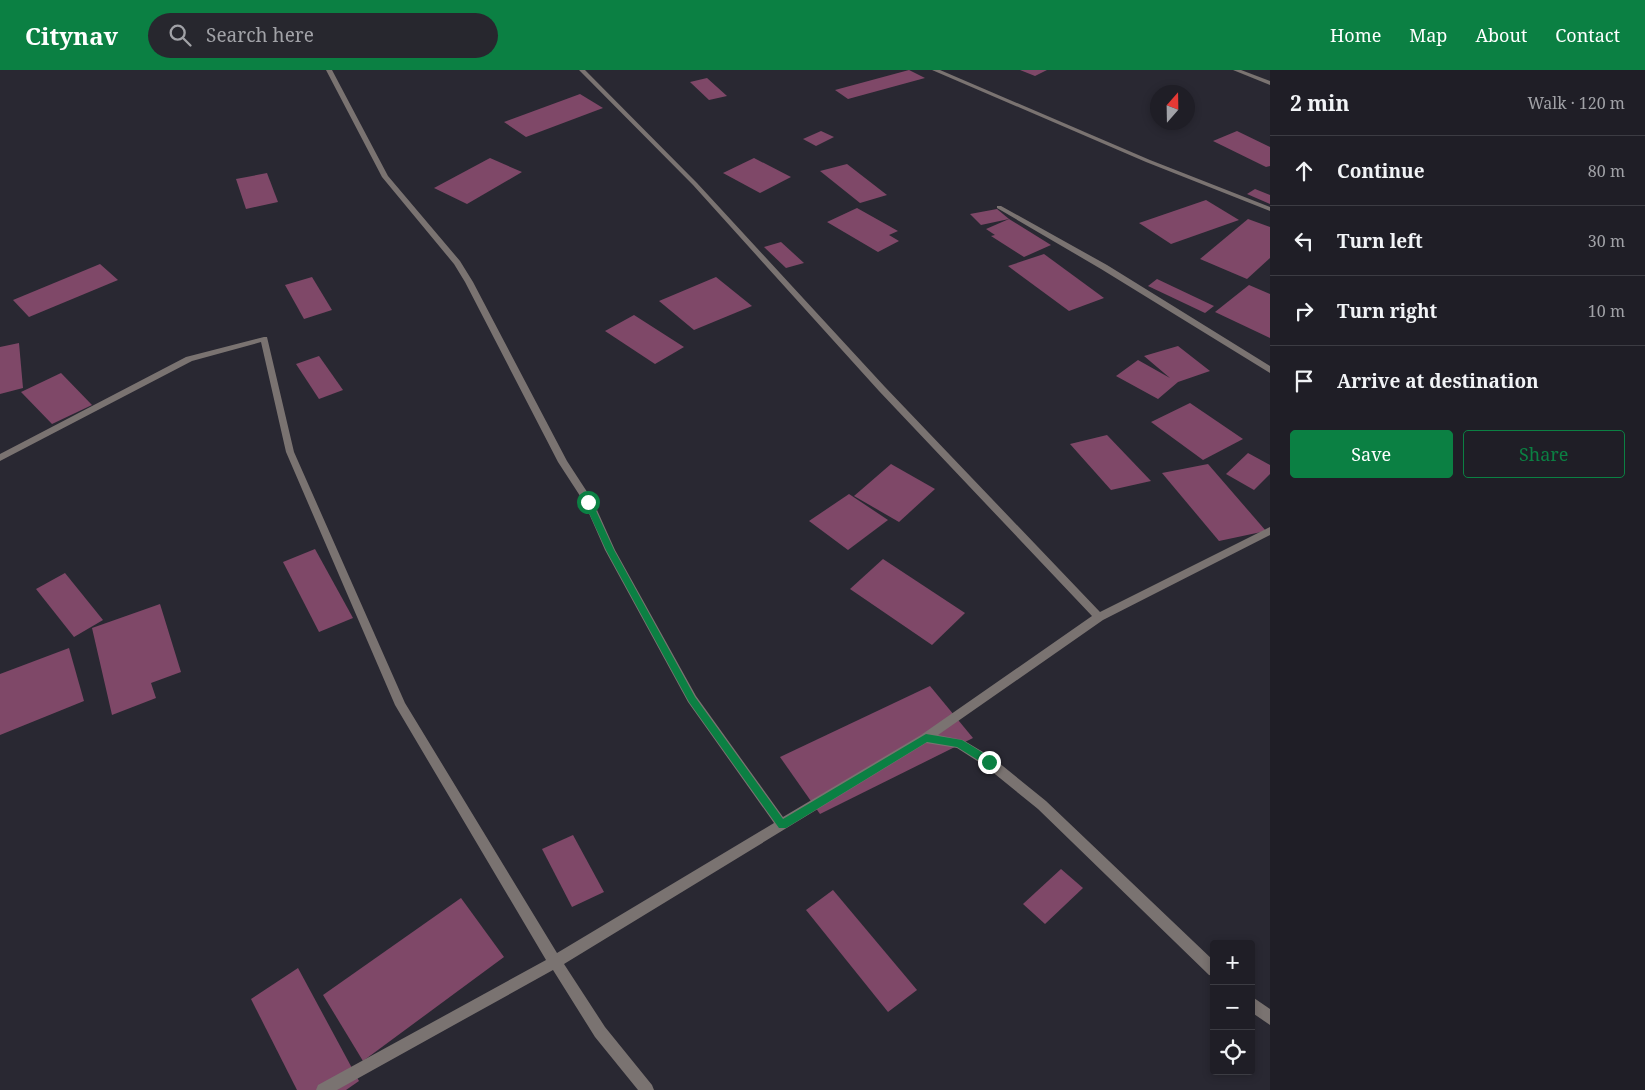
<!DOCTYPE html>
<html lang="en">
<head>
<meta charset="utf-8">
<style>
	body { margin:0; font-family:"Noto Serif",serif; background:#27272e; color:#f1f3f6 }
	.controls { position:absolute; right:15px; bottom:15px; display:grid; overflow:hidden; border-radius:5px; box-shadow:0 2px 8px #0003 }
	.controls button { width:45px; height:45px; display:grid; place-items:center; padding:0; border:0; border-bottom:1px solid #3c3c43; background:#1f1e26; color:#f1f3f6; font:25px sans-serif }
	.compass { position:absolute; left:1150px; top:15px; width:45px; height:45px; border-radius:50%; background:#1f1e26; box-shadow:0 2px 8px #0003; rotate:20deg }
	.stop { position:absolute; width:15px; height:15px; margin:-11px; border:4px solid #0b8043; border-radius:50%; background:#fff }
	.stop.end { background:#0b8043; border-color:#fff; box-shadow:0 1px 5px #0008 }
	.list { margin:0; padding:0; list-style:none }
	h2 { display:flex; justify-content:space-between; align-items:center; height:65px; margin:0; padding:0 20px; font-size:21px }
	h2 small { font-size:16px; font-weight:400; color:#a1a2a7 }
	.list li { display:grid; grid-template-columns:32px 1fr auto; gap:15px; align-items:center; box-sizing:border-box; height:70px; padding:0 20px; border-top:1px solid #3c3c43 }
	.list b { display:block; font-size:19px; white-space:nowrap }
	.list em { font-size:16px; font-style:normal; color:#a1a2a7 }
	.actions { display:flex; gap:10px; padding:15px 20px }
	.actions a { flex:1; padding:11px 0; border:1px solid #0b8043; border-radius:5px; text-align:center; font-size:18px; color:#0b8043 }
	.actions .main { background:#0b8043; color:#fff }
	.icon { flex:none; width:28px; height:28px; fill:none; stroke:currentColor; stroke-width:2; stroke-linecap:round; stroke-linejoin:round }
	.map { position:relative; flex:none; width:1270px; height:1020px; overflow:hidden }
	header { display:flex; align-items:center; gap:30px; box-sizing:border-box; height:70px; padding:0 25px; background:#0b8043; color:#fff }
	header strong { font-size:24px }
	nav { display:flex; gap:28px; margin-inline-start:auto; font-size:18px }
	.search { width:350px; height:45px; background:#27272e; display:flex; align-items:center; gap:12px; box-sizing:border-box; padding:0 18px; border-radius:28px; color:#a1a2a7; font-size:19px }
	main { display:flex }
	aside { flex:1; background:#1f1e26 }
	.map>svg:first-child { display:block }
	.building { fill:#7f4868 }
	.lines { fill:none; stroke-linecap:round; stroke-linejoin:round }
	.street { fill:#7a7371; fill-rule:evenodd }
	.route { fill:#0b8043 }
</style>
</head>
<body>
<header>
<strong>Citynav</strong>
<div class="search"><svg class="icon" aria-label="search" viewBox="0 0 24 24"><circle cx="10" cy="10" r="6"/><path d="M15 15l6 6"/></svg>Search here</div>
<nav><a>Home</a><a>Map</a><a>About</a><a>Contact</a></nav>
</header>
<main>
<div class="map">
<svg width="1270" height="1020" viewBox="0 0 1270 1020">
	<rect width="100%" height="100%" fill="#292832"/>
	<g class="building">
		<path d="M909,0l16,8 -77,21 -13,-9z"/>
		<path d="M1020,0h27l-12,6z"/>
		<path d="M707,8l20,18 -18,4 -19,-18z"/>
		<path d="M580,24l23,14 -77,29 -22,-15z"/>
		<path d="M821,61l13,6 -18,9 -13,-7z"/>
		<path d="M1237,61l33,16v19l-4,1 -53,-26z"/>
		<path d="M490,88l32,14 -55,32 -33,-16z"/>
		<path d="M754,88l37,19 -31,16 -37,-20z"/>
		<path d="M847,94l40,31 -27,8 -40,-32z"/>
		<path d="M267,103l11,29 -32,7 -10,-30z"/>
		<path d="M1255,119l15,6v9l-23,-10z"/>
		<path d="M1206,130l33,20 -68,24 -32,-21z"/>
		<path d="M857,138l41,23 -9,4 10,6 -21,11 -51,-30z"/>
		<path d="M997,139l12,10 -28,6 -11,-11z"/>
		<path d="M1009,149l42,26 -27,12 -33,-21 4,-1 -9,-6z"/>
		<path d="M1248,149l22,8v31l-23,21 -47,-20z"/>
		<path d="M781,172l23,21 -18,5 -22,-21z"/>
		<path d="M1044,184l60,44 -35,13 -61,-45z"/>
		<path d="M100,194l18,16 -89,37 -16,-17z"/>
		<path d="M312,207l20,33 -28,9 -19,-34z"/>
		<path d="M716,207l36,29 -58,24 -35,-29z"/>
		<path d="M1157,209l57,27 -9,7 -57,-27z"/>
		<path d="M1249,215l21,9v44l-55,-26z"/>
		<path d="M634,245l50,32 -29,17 -50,-33z"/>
		<path d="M19,273l4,45 -23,6v-47z"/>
		<path d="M1178,276l32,25 -32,11 -20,17 -42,-23 22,-16 32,18 -26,-22z"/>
		<path d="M319,286l24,34 -24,9 -23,-35z"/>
		<path d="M61,303l31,32 -40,19 -31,-32z"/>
		<path d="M1190,333l53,36 -40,21 -52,-38z"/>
		<path d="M1107,365l44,46 -40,9 -41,-46z"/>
		<path d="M1248,383l22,12v9l-16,16 -28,-16z"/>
		<path d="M891,394l44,25 -36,33 -45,-26z"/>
		<path d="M1208,394l58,67 -47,10 -57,-68z"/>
		<path d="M849,424l39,26 -40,30 -39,-29z"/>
		<path d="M315,479l38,69 -34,14 -36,-70z"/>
		<path d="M883,489l82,54 -33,32 -82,-56z"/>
		<path d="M65,503l38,47 -29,17 -38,-48z"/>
		<path d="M160,534l21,68 -30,11 5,15 -44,17 -20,-87z"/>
		<path d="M69,578l15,53 -84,34v-61z"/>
		<path d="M930,616l43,52 -153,76 -40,-57z"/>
		<path d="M573,765l31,57 -32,15 -30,-58z"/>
		<path d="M1061,799l22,19 -38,36 -22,-20z"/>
		<path d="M833,820l84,100 -29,22 -82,-102z"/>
		<path d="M461,828l43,59 -141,104 -40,-66z"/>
		<path d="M298,898l61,113 -13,9h-49l-46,-91z"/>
	</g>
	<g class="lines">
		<g class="street">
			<path d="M326,0h6l56,106 72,85 13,21 94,179 26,40 22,49 81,146 87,121 138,-82 171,-119 -213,-225 -186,-206 -114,-115h6l112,113 188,204 215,225 170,-85v8l-167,85 -165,115 25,5 30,18 53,43 168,160v15l-5,-1 -171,-166 -53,-43 -28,-18 -31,-5 -362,221 41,63 47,58 2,5h-16l-43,-53 -42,-67 -216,120h-21l2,-5 228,-125 -151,-255 -109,-253 -25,-110 -69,19 -192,100v-7l186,-97 78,-20h3l27,115 111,251 152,250 217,-130 -86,-121 -83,-152 -21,-48 -26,-40 -93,-180 -11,-18 -72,-87z"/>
			<path d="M932,0h8l210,90 120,47v4l-124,-49z"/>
			<path d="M1233,0h8l29,11v4z"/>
			<path d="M997,136h4l106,59 163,101v7l-169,-104 -104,-61z"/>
			<path d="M1251,926l19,13v16l-19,-13z"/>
		</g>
	</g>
	<path class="route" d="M588,429l4,3 22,48 81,147 88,122 143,-85 36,6 31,19v6h-7l-29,-18 -30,-5 -141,86h-7l-90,-126 -83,-152 -22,-48z"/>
</svg>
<div class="controls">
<button>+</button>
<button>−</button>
<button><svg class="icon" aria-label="locate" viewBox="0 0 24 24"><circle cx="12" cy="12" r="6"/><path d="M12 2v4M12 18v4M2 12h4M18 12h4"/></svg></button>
</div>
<svg class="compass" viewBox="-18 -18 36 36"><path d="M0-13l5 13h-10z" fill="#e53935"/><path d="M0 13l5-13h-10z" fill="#a1a2a7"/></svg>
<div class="stop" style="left:588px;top:432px"></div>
<div class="stop end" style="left:989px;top:692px"></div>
</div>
<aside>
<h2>2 min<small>Walk · 120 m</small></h2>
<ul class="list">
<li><svg class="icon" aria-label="ahead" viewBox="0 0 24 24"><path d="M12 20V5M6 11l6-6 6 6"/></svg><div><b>Continue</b></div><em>80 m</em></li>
<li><svg class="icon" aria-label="left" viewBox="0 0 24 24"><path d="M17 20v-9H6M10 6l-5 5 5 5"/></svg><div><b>Turn left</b></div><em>30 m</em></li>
<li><svg class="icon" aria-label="right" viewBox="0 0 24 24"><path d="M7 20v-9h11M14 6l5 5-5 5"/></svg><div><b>Turn right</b></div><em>10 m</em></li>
<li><svg class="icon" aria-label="arrive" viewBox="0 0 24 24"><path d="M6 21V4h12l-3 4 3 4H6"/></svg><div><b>Arrive at destination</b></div></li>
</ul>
<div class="actions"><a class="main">Save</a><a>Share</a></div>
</aside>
</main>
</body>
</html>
